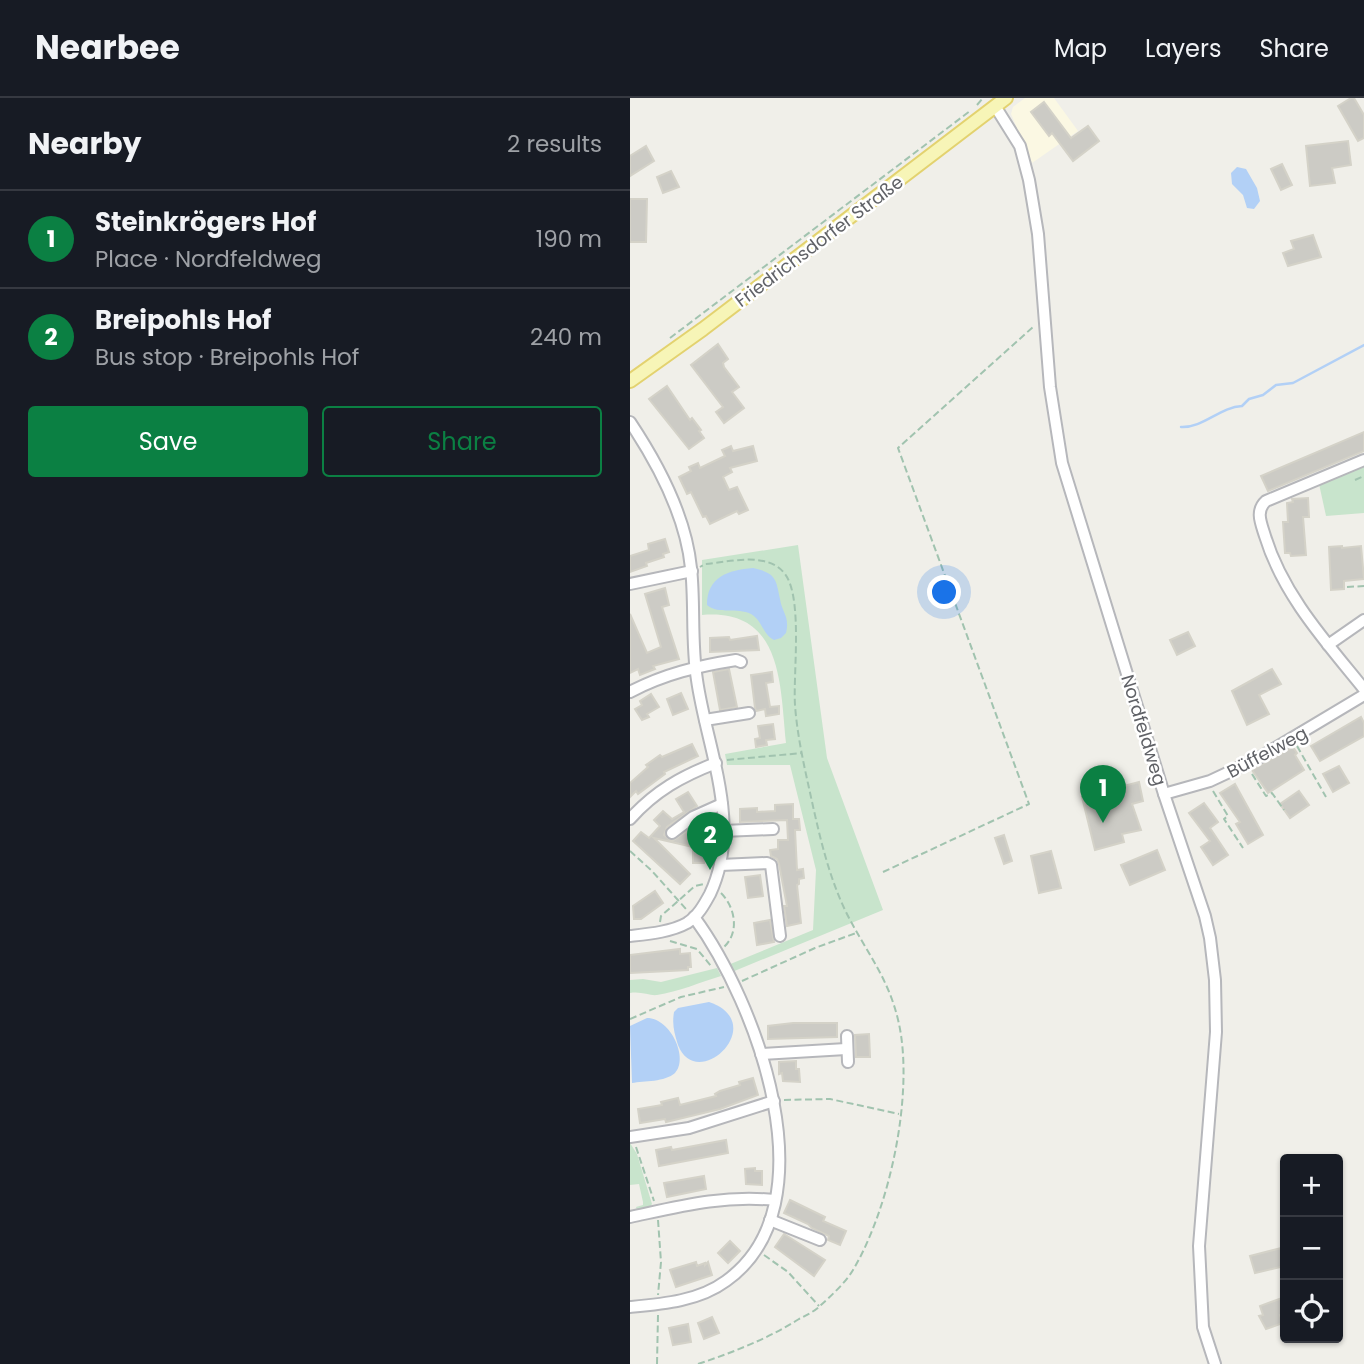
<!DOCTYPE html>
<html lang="en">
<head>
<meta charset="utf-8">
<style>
	body { margin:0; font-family:Poppins,sans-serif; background:#242831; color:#f1f3f6 }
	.controls { position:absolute; right:21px; bottom:21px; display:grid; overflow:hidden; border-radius:7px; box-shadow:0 2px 5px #0004 }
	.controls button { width:63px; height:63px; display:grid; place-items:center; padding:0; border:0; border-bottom:2px solid #363941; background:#171b24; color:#f1f3f6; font:35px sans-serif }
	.you { position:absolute; left:315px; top:495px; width:24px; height:24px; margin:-18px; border:5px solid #fff; border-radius:50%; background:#1a73e8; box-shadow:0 0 0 10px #1a73e833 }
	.badge { display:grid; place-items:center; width:46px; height:46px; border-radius:50%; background:#0b8043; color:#fff; font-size:23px; font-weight:700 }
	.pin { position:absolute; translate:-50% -58px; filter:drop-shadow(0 2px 4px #0008) }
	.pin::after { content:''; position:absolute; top:37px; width:24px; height:21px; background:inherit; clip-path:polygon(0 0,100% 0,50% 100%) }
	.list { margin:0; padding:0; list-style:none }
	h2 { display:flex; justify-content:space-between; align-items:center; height:91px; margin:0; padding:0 28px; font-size:30px }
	h2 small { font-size:23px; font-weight:400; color:#9ea1a6 }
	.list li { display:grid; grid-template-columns:46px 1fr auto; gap:21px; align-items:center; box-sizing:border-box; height:98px; padding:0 28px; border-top:2px solid #363941 }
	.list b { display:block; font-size:26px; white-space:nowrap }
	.list p { margin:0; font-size:23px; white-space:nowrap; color:#9ea1a6 }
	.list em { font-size:23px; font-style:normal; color:#9ea1a6 }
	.actions { display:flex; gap:14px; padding:21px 28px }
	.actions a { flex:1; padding:16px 0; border:2px solid #0b8043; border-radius:7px; text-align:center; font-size:24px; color:#0b8043 }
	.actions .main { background:#0b8043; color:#fff }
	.icon { flex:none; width:38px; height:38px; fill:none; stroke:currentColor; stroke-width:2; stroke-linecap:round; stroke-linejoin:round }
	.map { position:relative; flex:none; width:734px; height:1266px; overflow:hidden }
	header { display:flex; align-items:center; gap:42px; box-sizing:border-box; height:98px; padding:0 35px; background:#171b24; border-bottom:2px solid #363941 }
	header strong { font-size:33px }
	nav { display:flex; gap:38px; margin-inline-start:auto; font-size:24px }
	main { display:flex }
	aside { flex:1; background:#171b24 }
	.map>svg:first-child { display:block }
	.commercial { fill:#fbf8e3 }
	.green { fill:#c8e4cc }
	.water { fill:#b2d0f6 }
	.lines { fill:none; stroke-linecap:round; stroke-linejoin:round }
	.stream { stroke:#b2d0f6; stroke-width:2.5 }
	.building { fill:#cccbc5; stroke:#d4d2c8; stroke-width:2 }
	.minor-casing { stroke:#b6b7bb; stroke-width:14 }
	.major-casing { stroke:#e3d26f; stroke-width:16 }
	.path { stroke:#a1c3af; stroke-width:2; stroke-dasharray:7 3.5; stroke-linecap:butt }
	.minor { stroke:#fff; stroke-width:10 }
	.major { stroke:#f7f5b7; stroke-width:12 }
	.labels { text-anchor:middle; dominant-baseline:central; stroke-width:5; stroke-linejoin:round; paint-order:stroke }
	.street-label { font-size:18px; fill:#606267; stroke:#fff }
</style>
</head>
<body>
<header>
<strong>Nearbee</strong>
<nav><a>Map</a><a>Layers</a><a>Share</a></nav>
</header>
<main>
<aside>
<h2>Nearby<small>2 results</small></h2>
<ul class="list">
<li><span class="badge">1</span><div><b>Steinkrögers Hof</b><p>Place · Nordfeldweg</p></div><em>190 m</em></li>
<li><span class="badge">2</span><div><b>Breipohls Hof</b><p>Bus stop · Breipohls Hof</p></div><em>240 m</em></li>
</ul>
<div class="actions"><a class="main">Save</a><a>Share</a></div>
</aside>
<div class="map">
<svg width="734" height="1266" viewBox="0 0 734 1266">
	<rect width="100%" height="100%" fill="#f0efe9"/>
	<path class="commercial" d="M395,0h29l24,33 -46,32 -21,-49 2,-7z"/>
	<g class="green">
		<path d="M734,367v48l-38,3 -7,-32z"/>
		<path d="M168,447l29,213 56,152 -151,62 -4,-7 85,-35 3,-60 -26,-105h-63l-2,-11 61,-11c-6,-58 -3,-135 -84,-128v-55z"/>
		<path d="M87,870l4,8c-20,6 -43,16 -64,19 -7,1 -16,-4 -27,-2v-13l13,-1 18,3z"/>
		<path d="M0,1045l7,11 15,50 -2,3 -13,3 -1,-3 7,-2v-3l-4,-18 -9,1z"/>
	</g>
	<g class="water">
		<path d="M607,69l9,2 11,19 3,13 -6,8 -7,-1 -4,-13 -11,-11 -1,-11z"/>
		<path d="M123,470c23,5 23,11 27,31 2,14 10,17 6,34l-5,5 -7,2c-11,-5 -12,-20 -23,-26 -14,-7 -32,1 -44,-9 0,-28 21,-35 46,-37z"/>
		<path d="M79,904c62,21 -12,92 -31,43 -4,-12 -6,-21 -4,-33l4,-4z"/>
		<path d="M17,920c24,0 42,41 28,55 -10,9 -31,8 -43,10l-2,-57z"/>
	</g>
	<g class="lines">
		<path class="stream" d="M551,329c22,1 39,-20 61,-21l7,-7 14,-4 13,-10 17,-2 71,-38"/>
	</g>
	<g class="building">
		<path d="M721,0h3l10,17v23l-6,3 -20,-35z"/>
		<path d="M414,4l27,36 17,-12 11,15 -26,20 -21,-28 -3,3 -18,-24z"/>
		<path d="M718,43l3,24 -19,3 3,15 -25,3 -4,-40z"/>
		<path d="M16,48l8,15 -24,15v-20z"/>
		<path d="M652,66l10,21 -11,5 -10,-21z"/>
		<path d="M41,73l8,16 -16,6 -6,-16z"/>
		<path d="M0,101h17l-1,43h-16z"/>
		<path d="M683,137l8,22 -33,9 -5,-13 11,-4 -3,-8z"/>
		<path d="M88,246l10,15 -5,4 1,4 15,20 -7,5 12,16 -20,15 -8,-11 7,-5 -32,-42z"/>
		<path d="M37,288l23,34 2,-2 9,12 -2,1 5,7 -15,11 -40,-50z"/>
		<path d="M734,334v19l-96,40 -7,-15z"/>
		<path d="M101,348l2,5 20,-5 4,15 -27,7 2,4 -9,5 6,13 8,-3 11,23 -9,4 -2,-3 -27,13 -4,-8 -3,1 -12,-25 -4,2 -8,-17 12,-6 -2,-4 9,-4 2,5 25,-12 -3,-6z"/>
		<path d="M678,400l1,19h-6l3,38 -15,1 -1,-3h-5l-2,-31h5l-1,-19 6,-1 -1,-3z"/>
		<path d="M35,441l4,13 -6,2 1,3 -18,6 1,3 -17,6v-16l19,-6 -1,-6z"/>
		<path d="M712,448v2l19,-2 3,33 -20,2v8l-13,1 -2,-43z"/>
		<path d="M35,490l4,17 -7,2 17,52 -26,7 2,3 -15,6 -2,-6 -8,4v-59l17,39 14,-6 -16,-53z"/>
		<path d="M558,534l7,14 -18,9 -7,-15z"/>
		<path d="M127,538l2,14 -49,2v-14l19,-1 1,3z"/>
		<path d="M99,571l8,38 -17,3 -7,-38z"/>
		<path d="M642,571l9,15 -22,11 10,19 -22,11 -15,-34z"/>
		<path d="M142,574l1,10 -7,1 4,24 9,-1v8l-13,2 -1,-7 -9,2 -1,-3 -4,-33z"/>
		<path d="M51,595l7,16 -15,6 -6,-16z"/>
		<path d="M21,596l8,13 -12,7 2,3 -7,3 -7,-11 7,-4 -2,-4z"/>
		<path d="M731,619l3,6v13l-44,25 -9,-15z"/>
		<path d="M143,626l2,15 -9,1 1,5 -11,2 -1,-8 5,-1 -2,-12z"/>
		<path d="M62,646l6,12 -34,16 1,2 -27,20 -2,-3 -6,6v-14l18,-16 -2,-2 14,-10 2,2z"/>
		<path d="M663,649l4,6 -2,2 9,15 -36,23 -16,-23z"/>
		<path d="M709,668l10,17 -16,9 -10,-18z"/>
		<path d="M509,684l4,19 -11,3 9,26 -19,4 2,8 -29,8 -13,-53z"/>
		<path d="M605,686l28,51 -15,9 -12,-20 4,-2 -20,-29z"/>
		<path d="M669,693l10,14 -19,13 -10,-14z"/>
		<path d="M58,694l9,14 -30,21 -3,8 8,6 15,-10 20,5 -3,27h-11v-16l-39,-9 36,36 -10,10 -47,-43 8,-9 8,6 11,-12 -6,-6 9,-9 9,8 12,-7 -8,-13z"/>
		<path d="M574,705l14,19 -8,6 18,27 -15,10 -12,-18 9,-6 -21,-28z"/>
		<path d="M163,706v15h6l1,11h-5l2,40 6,-1 1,9 -5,1v5l-2,1 4,38 -14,3 -3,-20h3l-8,-42 -2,-5 -6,-3 -1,-6 8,-1v-9h10l-1,-20 -47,2v-13l17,-1v4l18,-1v-6z"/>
		<path d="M374,737l8,26 -8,3 -9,-26z"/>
		<path d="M527,752l8,20 -35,15 -9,-20z"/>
		<path d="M421,753l10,37 -22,5 -8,-37z"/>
		<path d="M130,777l3,21 -15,2 -3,-21z"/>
		<path d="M25,793l8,12 -22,16h-7l-1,-13z"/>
		<path d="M140,822l4,22 -17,3 -3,-22z"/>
		<path d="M50,851v5l10,-1 1,14h-3v3l-58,3v-18z"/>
		<path d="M163,925h44v14l-69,2v-13z"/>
		<path d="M239,936l1,23h-14l-1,-22z"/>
		<path d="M166,963v8h3l1,13 -17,-1 -1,-8 -3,1v-12z"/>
		<path d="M123,980l5,17 -38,14 -54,13 -1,-3 -25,4 -2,-14 24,-4 -1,-3 17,-4 2,7 36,-9 -1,-2 5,-3 20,-6 -1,-3z"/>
		<path d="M96,1042l2,13 -69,13 -3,-16 15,-3 1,3z"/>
		<path d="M125,1070v3h7v14l-16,-1 -1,-15z"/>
		<path d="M74,1078l2,13 -39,8 -3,-14z"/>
		<path d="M160,1102l35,17 -2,4 23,10 -6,14 -12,-5 1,-4 -17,-8 -4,-4 -24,-11z"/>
		<path d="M154,1136l41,26 -11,16 -39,-29z"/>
		<path d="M100,1143l10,10 -12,12 -10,-10z"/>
		<path d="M655,1149v19l-30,7 -5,-17z"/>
		<path d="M66,1164l1,4 8,-3v2l3,-3 4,13 -36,12 -6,-17z"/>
		<path d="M655,1199v16l-5,2 3,8 -17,6 -7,-13 4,-1 -3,-9z"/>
		<path d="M82,1219l7,16 -15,6 -6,-16z"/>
		<path d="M58,1226l3,18 -18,3 -4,-17z"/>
	</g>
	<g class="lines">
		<defs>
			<g id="minor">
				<path d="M365,8l25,40 9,34 9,54 12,153 12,76 102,331 41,122 5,22 5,42 1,52 -17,214 4,81 12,37"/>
				<path d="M0,324c28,42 56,95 61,146 4,37 0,74 6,112 10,70 46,144 13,214 -6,11 -12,22 -23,29 -16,9 -39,11 -57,13"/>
				<path d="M734,362l-98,41c-11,10 -5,22 -1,35 18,59 61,106 99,153"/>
				<path d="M0,486l62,-13"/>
				<path d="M698,547l36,-25"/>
				<path d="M0,594c34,-18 68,-26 106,-32l5,2"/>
				<path d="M75,622l44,-7"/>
				<path d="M534,696l46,-13 47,-22 107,-64"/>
				<path d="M0,721c25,-28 52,-43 86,-56"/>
				<path d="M93,733l50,-2"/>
				<path d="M42,735l21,-16 29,-13"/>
				<path d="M90,767l47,-2 4,2 9,71"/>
				<path d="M217,938l1,26"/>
				<path d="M131,956l85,-5"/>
				<path d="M0,1039l59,-9 85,-27"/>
				<path d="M0,1119c51,-11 92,-22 145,-17"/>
				<path d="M140,1122l50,20"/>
				<path d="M0,1209c33,-3 69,-6 96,-26 107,-76 30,-280 -32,-364"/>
			</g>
			<path id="major" d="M0,283l73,-52 303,-231"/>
		</defs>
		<use href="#minor" class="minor-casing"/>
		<use href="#major" class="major-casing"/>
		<g class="path">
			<path d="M347,7l6,-7"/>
			<path d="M40,240l300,-227"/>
			<path d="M725,382l9,-4"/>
			<path d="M717,489l17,-1"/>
			<path d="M667,648l29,51"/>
			<path d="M97,662l75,-7"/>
			<path d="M622,676l14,22 6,-3 12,17"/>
			<path d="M583,693l15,25 -4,3 19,29"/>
			<path d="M0,753l22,20 34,38"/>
			<path d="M253,774l146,-68 -131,-356 135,-121"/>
			<path d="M91,795c14,14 19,39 3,54"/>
			<path d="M30,824l1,-6 34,-30 9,-2"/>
			<path d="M40,843l27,8 14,17"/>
			<path d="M112,883l73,-33 41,-15"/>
			<path d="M0,921l51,-22 43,-10"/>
			<path d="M154,1002l46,-1 69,15"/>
			<path d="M6,1049l18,54"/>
			<path d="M28,1122l3,42 -3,33"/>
			<path d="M134,1157l24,17 31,34"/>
			<path d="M27,1266l1,-49"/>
			<path d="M68,1266c36,-12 69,-25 101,-45 8,-4 16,-8 22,-14 11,-10 25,-23 32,-35 37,-62 61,-176 46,-246 -10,-47 -34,-73 -54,-114 -18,-38 -27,-81 -36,-122 -6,-27 -12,-55 -14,-83 -2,-31 8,-107 -10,-131 -17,-23 -56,-12 -80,-10l-5,3"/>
		</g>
		<use href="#minor" class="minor"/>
		<use href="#major" class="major"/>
	</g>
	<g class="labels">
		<g class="street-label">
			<text transform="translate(189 143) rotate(-37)">Friedrichsdorfer Straße</text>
			<text transform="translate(514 632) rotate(73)">Nordfeldweg</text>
			<text transform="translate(637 654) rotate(-28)">Büffelweg</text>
		</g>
	</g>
</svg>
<div class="controls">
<button>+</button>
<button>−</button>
<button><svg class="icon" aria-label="locate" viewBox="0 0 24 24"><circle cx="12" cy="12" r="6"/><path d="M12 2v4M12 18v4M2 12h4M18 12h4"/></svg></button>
</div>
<div class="you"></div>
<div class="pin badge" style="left:473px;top:725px">1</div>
<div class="pin badge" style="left:80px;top:772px">2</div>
</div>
</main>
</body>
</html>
